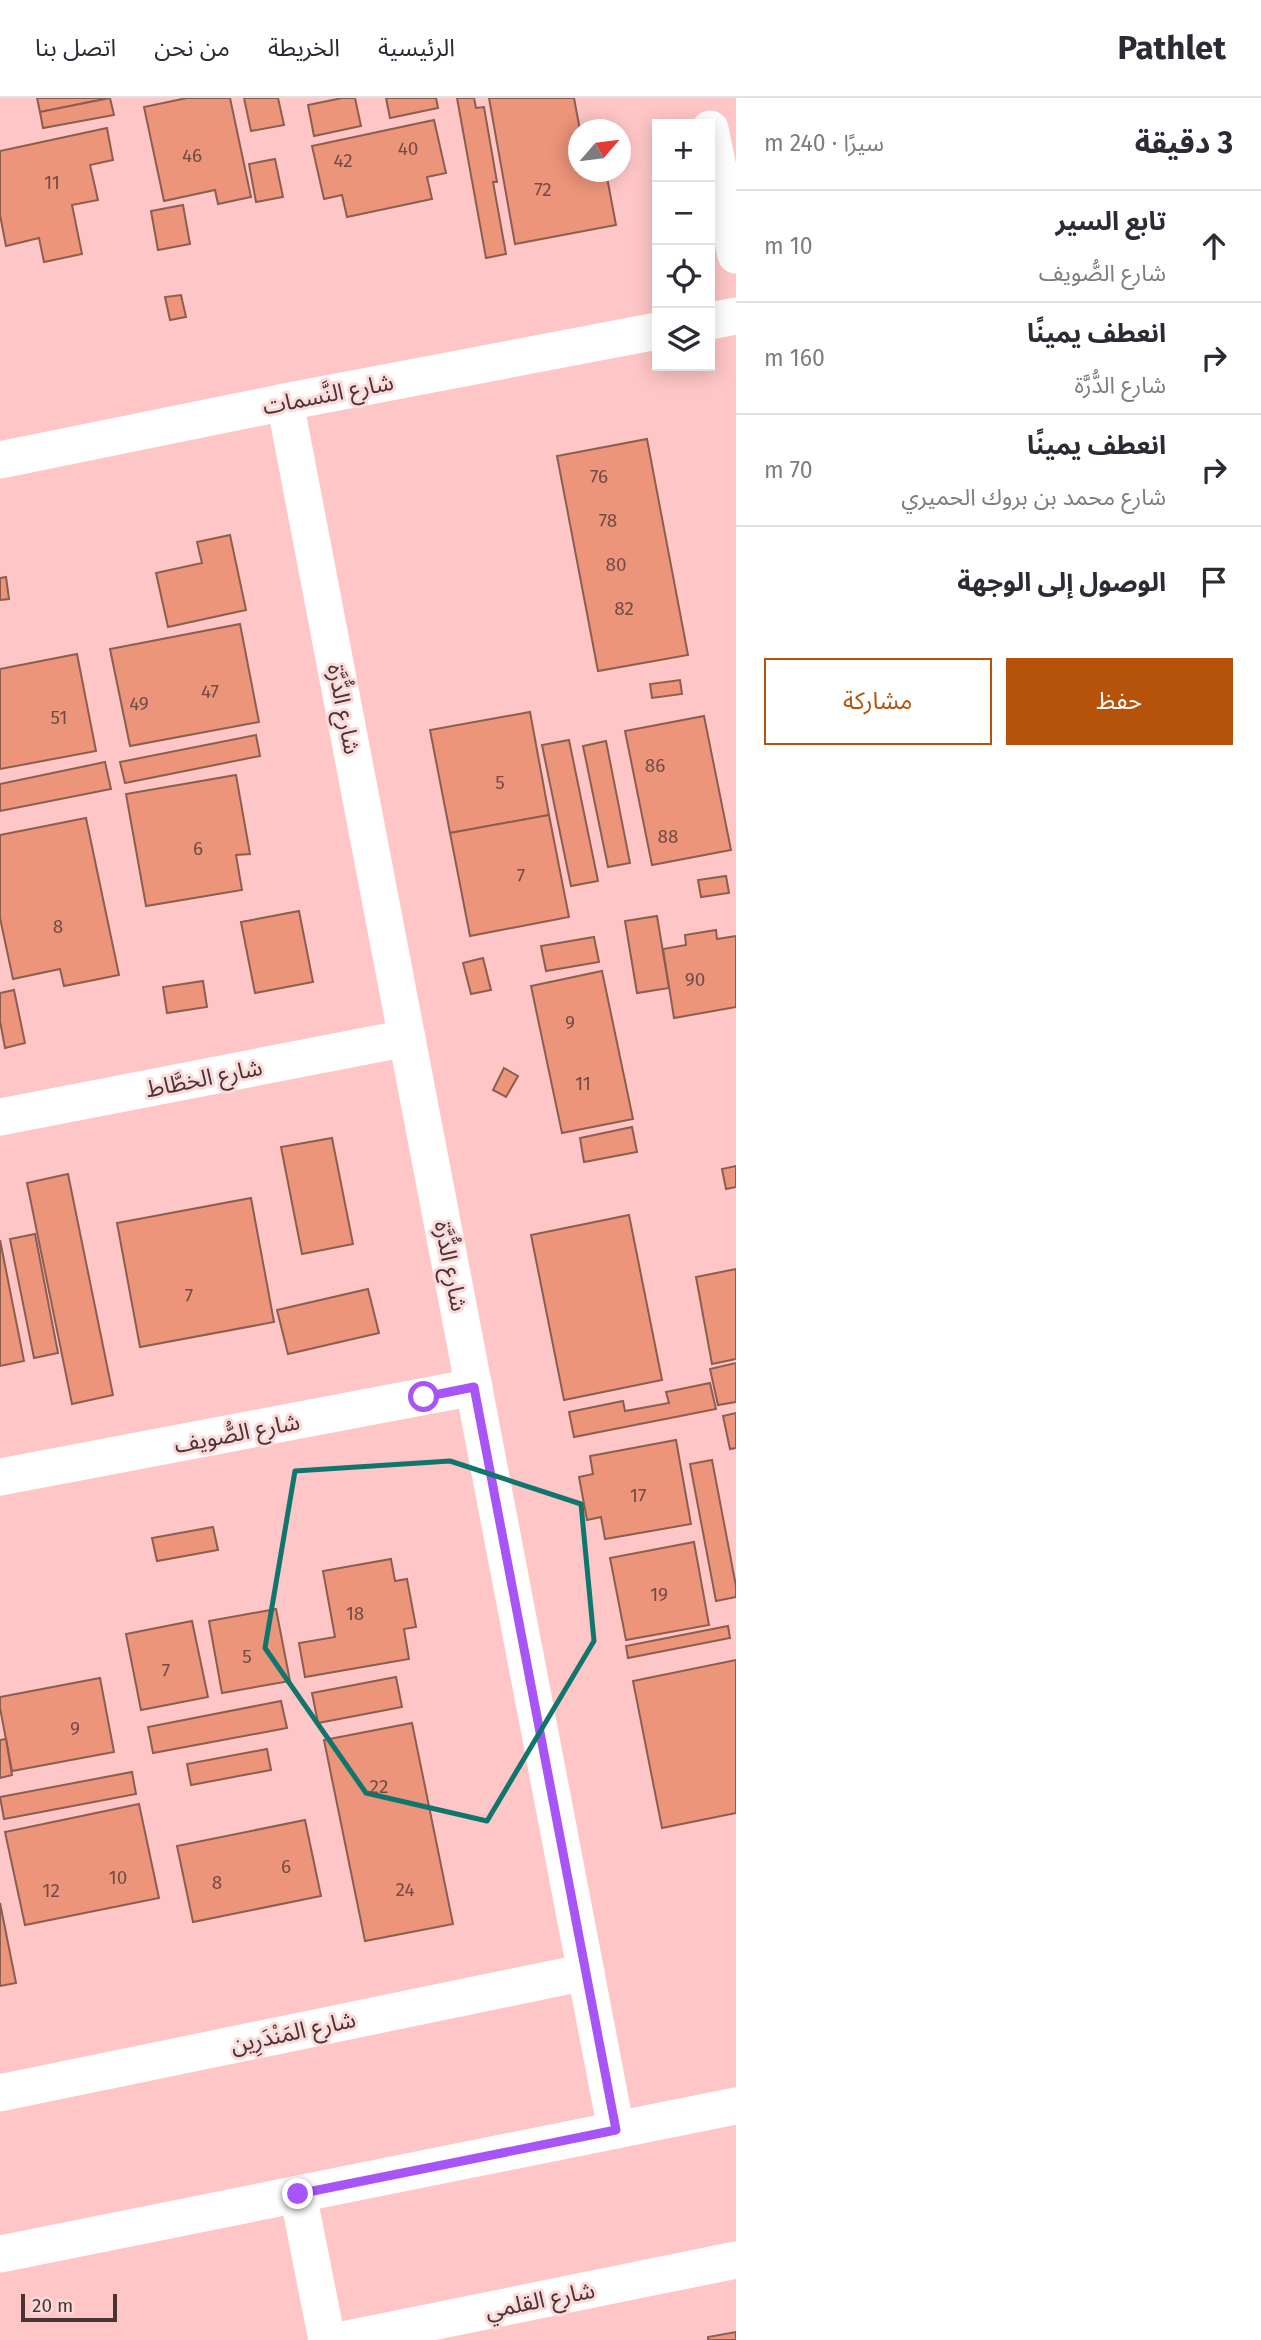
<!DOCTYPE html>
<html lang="ar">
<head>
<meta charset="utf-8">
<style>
	body { margin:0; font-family:"Fira Sans","Noto Sans Arabic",sans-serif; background:#f2f2f3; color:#2b2b33; direction:rtl }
	.controls { position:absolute; right:21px; top:21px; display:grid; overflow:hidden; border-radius:0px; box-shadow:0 4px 18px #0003 }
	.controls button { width:63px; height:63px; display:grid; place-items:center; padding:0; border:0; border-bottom:2px solid #e1e1e2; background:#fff; color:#2b2b33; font:35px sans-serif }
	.compass { position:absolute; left:568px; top:21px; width:63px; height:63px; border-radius:50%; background:#fff; box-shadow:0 4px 18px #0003; rotate:62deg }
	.scale { position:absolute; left:21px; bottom:18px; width:96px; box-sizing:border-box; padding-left:7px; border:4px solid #493334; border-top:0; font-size:19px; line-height:24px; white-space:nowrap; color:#493334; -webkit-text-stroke:5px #fcdada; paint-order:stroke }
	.stop { position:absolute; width:21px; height:21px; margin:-16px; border:5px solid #a855f7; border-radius:50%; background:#fff }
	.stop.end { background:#a855f7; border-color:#fff; box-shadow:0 2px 7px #0008 }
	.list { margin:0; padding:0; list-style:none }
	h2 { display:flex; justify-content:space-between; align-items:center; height:91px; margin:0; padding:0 28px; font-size:30px }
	h2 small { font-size:23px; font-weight:400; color:#7c7c81 }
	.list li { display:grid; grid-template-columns:46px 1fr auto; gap:21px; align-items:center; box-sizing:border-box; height:112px; padding:0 28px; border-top:2px solid #e1e1e2 }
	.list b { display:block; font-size:26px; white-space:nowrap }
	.list p { margin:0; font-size:23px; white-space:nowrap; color:#7c7c81 }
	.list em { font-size:23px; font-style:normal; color:#7c7c81 }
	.actions { display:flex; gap:14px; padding:21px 28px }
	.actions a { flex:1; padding:16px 0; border:2px solid #b45309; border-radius:0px; text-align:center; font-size:24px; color:#b45309 }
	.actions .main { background:#b45309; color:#fff }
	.icon { flex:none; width:38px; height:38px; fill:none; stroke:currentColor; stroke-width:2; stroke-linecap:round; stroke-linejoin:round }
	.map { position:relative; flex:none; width:736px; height:2242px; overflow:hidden; direction:ltr }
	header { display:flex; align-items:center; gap:42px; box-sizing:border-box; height:98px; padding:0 35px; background:#fff; border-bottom:2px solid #e1e1e2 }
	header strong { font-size:33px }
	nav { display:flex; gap:38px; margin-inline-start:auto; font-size:24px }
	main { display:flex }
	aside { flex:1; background:#fff }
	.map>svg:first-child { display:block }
	.building { fill:#ec957b; stroke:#8b5e50; stroke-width:2 }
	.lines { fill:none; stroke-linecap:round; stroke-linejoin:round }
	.street { stroke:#fff; stroke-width:37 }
	.route { stroke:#a855f7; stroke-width:9 }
	.marked { fill:none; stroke:#0f766e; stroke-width:5; stroke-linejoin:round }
	.labels { text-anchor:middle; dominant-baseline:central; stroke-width:6; stroke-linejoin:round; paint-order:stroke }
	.number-label { font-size:19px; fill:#724c46 }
	.street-label { font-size:23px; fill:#493334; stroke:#fcdada }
</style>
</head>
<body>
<header>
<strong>Pathlet</strong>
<nav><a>الرئيسية</a><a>الخريطة</a><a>من نحن</a><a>اتصل بنا</a></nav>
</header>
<main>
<aside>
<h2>3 دقيقة<small>سيرًا · 240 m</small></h2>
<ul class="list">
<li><svg class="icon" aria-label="ahead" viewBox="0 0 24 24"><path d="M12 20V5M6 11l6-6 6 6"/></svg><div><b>تابع السير</b><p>شارع الصُّويف</p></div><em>10 m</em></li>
<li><svg class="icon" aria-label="right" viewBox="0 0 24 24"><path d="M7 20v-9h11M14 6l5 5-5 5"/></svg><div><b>انعطف يمينًا</b><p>شارع الدُّرَّة</p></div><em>160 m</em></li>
<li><svg class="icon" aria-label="right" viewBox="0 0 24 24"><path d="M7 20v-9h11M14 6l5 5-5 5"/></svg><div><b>انعطف يمينًا</b><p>شارع محمد بن بروك الحميري</p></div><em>70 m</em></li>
<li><svg class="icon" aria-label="arrive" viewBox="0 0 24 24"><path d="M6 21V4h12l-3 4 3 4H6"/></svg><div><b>الوصول إلى الوجهة</b></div></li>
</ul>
<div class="actions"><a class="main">حفظ</a><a>مشاركة</a></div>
</aside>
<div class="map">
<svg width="736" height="2242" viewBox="0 0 736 2242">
	<rect width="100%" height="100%" fill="#fec6c6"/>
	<g class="building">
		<path d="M37,0h73l-70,14z"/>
		<path d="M110,0l4,17 -71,13 -3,-16z"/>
		<path d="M187,0h43l21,99 -33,7 -3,-14 -51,11 -20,-94z"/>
		<path d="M244,0h34l6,27 -33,6z"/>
		<path d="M342,0h13l6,28 -47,10 -6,-31z"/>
		<path d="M386,0h50l2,10 -48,10z"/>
		<path d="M457,0h17l2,10 8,-1 13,75h-4l13,72 -20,4z"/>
		<path d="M489,0h85l6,32 -2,42h28l10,53 -101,19z"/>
		<path d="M434,22l12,53 -19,4 5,22 -85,18 -5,-22 -18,4 -12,-53z"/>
		<path d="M107,30l6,32 -23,5 8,35 -26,5 10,49 -38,8 -5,-24 -33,8 -6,-31v-64z"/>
		<path d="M275,61l8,38 -27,5 -7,-38z"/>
		<path d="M183,107l7,39 -32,6 -7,-39z"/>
		<path d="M181,197l5,22 -16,3 -5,-23z"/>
		<path d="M647,341l41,216 -90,16 -41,-215z"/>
		<path d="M230,437l16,75 -78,17 -12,-54 46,-10 -5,-21z"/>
		<path d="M6,479l3,22 -9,1v-22z"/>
		<path d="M240,526l19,98 -129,24 -20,-97z"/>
		<path d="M77,556l19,97 -96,18v-100z"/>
		<path d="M680,582l2,14 -30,4 -2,-14z"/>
		<path d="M530,614l19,103 -99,18 -20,-103z"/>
		<path d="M704,618l27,134 -79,15 -27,-134z"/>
		<path d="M256,637l4,21 -135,27 -5,-21z"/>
		<path d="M569,642l29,141 -27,5 -29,-141z"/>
		<path d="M606,643l24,122 -22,4 -25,-121z"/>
		<path d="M105,664l6,27 -111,22v-27z"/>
		<path d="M236,677l14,79 -14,1 6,35 -96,16 -20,-112z"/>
		<path d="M549,717l20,102 -99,19 -20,-103z"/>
		<path d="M86,720l33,157 -55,11 -4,-17 -47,10 -13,-61v-83z"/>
		<path d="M726,778l3,17 -28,4 -3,-17z"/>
		<path d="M299,813l14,71 -58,11 -14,-71z"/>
		<path d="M657,818l12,72 -32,5 -12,-72z"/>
		<path d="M716,832l1,9 19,-3v71l-62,11 -11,-69 23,-4 -1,-10z"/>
		<path d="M594,839l5,25 -53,9 -5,-25z"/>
		<path d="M483,860l8,32 -20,4 -8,-31z"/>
		<path d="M602,873l31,148 -71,14 -31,-147z"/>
		<path d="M203,883l4,26 -40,6 -4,-26z"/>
		<path d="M14,892l11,53 -20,5 -5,-27v-28z"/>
		<path d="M504,970l14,8 -12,21 -13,-7z"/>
		<path d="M632,1029l5,25 -53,10 -4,-24z"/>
		<path d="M332,1040l21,106 -51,10 -21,-107z"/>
		<path d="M736,1068v21l-10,2 -4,-20z"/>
		<path d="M68,1076l45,221 -41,9 -45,-221z"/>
		<path d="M251,1100l23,124 -134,25 -23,-124z"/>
		<path d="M629,1117l33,165 -98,20 -33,-165z"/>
		<path d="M35,1136l23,119 -24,5 -24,-119z"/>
		<path d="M0,1142l24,121 -24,5z"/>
		<path d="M736,1171v90l-24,5 -16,-87z"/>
		<path d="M368,1191l11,44 -91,21 -11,-44z"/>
		<path d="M736,1265v39l-18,3 -8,-36z"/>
		<path d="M710,1285l6,26 -142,28 -5,-25 54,-11 2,10 44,-8 -3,-11z"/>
		<path d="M736,1315v35l-6,1 -7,-33z"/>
		<path d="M676,1342l15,84 -86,15 -4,-22 -14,3 -8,-43 14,-3 -3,-18z"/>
		<path d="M712,1362l24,126v11l-20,4 -26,-137z"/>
		<path d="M213,1429l5,23 -61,11 -5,-23z"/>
		<path d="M694,1444l15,83 -83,15 -16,-82z"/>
		<path d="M391,1461l4,22 12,-2 9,48 -12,2 5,30 -104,18 -6,-34 36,-6 -12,-66z"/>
		<path d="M276,1511l14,72 -68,12 -13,-72z"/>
		<path d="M192,1523l16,76 -67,13 -15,-76z"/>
		<path d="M728,1528l2,12 -102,20 -2,-12z"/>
		<path d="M736,1562v153l-74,15 -29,-147z"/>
		<path d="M396,1579l6,30 -84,16 -6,-30z"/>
		<path d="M100,1580l14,74 -102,19 -12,-63v-11z"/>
		<path d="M281,1603l6,27 -134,25 -5,-26z"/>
		<path d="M412,1625l41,201 -88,17 -41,-201z"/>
		<path d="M6,1641l6,36 -12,3v-38z"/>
		<path d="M267,1651l4,21 -80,15 -4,-21z"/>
		<path d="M132,1674l4,22 -132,25 -4,-22z"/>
		<path d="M139,1706l20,94 -134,27 -20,-93z"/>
		<path d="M305,1722l16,76 -128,26 -16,-76z"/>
		<path d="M0,1805l16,80 -16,3z"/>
		<path d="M736,2234v8h-28v-3z"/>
	</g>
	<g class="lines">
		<g class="street">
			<path d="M710,31l26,126"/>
			<path d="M710,223l26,-5"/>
			<path d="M285,304l331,1728"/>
			<path d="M0,362l285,-58 372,-71"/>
			<path d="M0,1019l407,-79"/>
			<path d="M0,1379l474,-90"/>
			<path d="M0,1995l586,-121"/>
			<path d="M298,2096l29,146"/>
			<path d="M0,2156l736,-148"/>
			<path d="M343,2242l393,-80"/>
		</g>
	</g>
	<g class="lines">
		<path class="route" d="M298,2096l318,-64 -142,-743 -50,10"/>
	</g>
	<path class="marked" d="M450,1363l131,43 13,137 -107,180 -121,-28 -101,-145 30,-177z"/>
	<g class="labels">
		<g class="number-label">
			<text x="408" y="50">40</text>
			<text x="192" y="57">46</text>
			<text x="343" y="62">42</text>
			<text x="52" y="84">11</text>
			<text x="543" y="91">72</text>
			<text x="599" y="378">76</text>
			<text x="608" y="422">78</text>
			<text x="616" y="466">80</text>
			<text x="624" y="510">82</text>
			<text x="210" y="593">47</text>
			<text x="139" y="605">49</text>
			<text x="59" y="619">51</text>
			<text x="655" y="667">86</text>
			<text x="500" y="684">5</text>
			<text x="668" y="738">88</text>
			<text x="198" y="750">6</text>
			<text x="521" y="777">7</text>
			<text x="58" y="828">8</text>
			<text x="695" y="881">90</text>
			<text x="570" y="924">9</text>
			<text x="583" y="985">11</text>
			<text x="189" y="1197">7</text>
			<text x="638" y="1397">17</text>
			<text x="659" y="1496">19</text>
			<text x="355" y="1515">18</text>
			<text x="247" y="1558">5</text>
			<text x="166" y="1572">7</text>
			<text x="75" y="1630">9</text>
			<text x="379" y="1688">22</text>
			<text x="286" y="1768">6</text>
			<text x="118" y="1779">10</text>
			<text x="217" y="1784">8</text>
			<text x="405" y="1791">24</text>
			<text x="51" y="1792">12</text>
		</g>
		<g class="street-label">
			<text transform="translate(328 296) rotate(-11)">شارع النَّسمات</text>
			<text transform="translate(344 611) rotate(79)">شارع الدُّرَّة</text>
			<text transform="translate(204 980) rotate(-11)">شارع الخطَّاط</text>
			<text transform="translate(451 1168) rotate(79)">شارع الدُّرَّة</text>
			<text transform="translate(237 1335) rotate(-11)">شارع الصُّويف</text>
			<text transform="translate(293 1934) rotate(-12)">شارع المَنْدَرِين</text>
			<text transform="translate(540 2202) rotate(-11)">شارع القلمي</text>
		</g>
	</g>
</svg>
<div class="controls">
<button>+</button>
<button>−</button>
<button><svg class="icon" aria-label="locate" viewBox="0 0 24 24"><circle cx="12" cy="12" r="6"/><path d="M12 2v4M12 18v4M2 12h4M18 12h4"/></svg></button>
<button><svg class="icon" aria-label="layers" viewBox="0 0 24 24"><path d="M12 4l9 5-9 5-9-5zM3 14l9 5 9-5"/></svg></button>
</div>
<svg class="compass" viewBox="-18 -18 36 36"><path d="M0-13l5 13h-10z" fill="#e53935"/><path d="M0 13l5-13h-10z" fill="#7c7c81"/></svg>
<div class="scale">20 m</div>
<div class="stop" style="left:424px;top:1299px"></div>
<div class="stop end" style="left:298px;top:2096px"></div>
</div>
</main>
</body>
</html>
